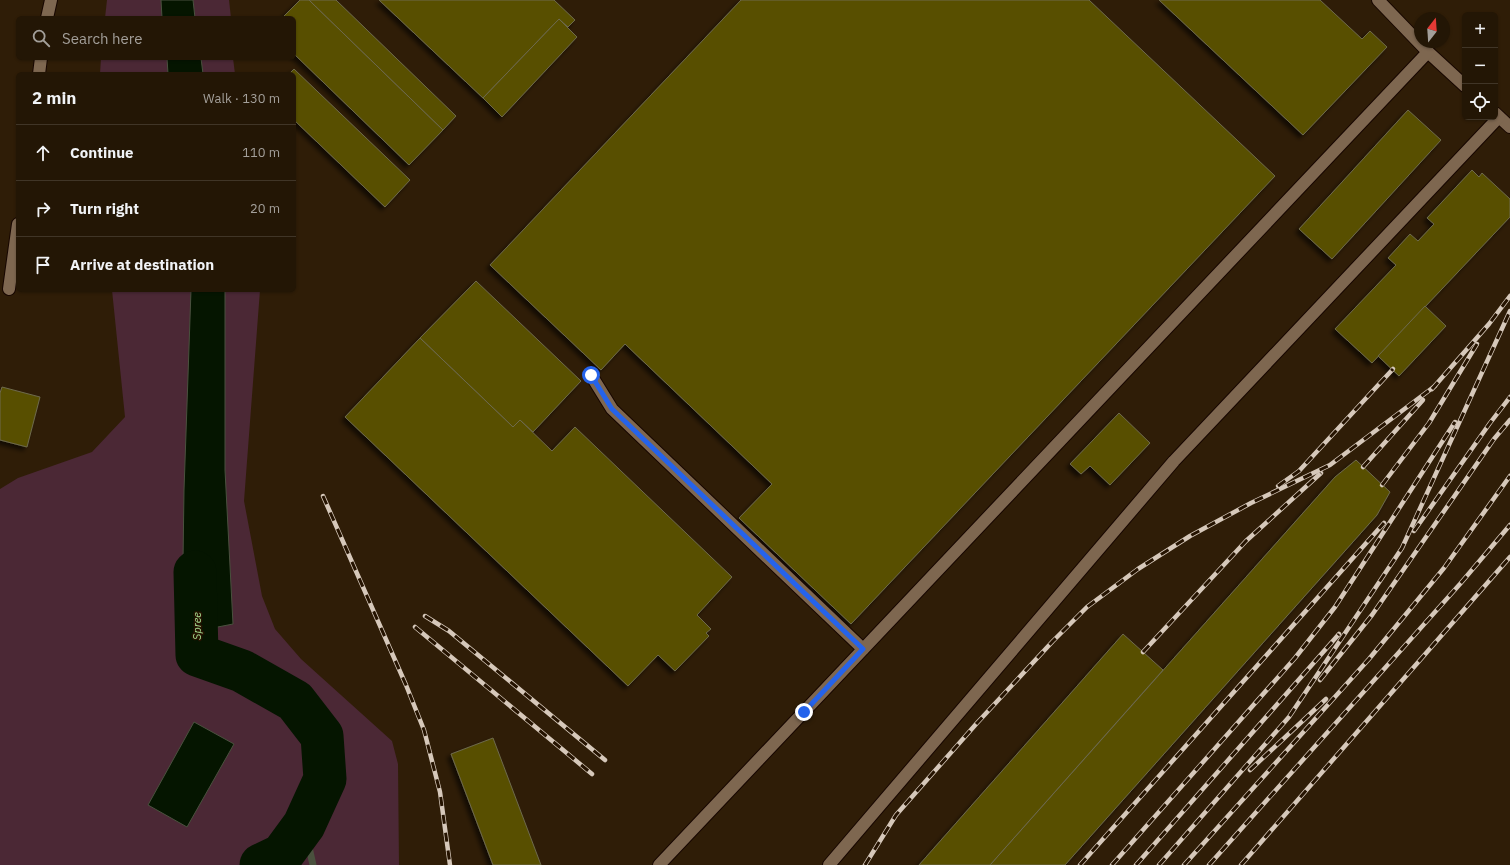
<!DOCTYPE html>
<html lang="en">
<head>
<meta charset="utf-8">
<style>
	body { margin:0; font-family:"IBM Plex Sans",sans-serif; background:#2b1f0f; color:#f1f3f6 }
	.controls { position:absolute; right:12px; top:12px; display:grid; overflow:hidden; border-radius:6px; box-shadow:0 1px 3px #0004 }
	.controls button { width:36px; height:36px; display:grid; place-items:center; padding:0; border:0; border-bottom:1px solid #403527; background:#231605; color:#f1f3f6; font:20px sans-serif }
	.compass { position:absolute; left:1414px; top:12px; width:36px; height:36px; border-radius:50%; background:#231605; box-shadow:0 1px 3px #0004; rotate:17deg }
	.stop { position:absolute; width:12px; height:12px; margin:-9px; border:3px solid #2563eb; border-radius:50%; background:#fff }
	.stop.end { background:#2563eb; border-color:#fff; box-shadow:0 1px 4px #0008 }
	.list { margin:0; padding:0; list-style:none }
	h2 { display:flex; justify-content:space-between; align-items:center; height:52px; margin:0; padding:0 16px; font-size:17px }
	h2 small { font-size:13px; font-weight:400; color:#a39f9a }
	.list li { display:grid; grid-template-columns:26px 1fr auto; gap:12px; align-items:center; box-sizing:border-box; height:56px; padding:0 16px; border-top:1px solid #403527 }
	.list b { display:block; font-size:15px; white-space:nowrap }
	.list em { font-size:13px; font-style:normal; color:#a39f9a }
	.icon { flex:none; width:22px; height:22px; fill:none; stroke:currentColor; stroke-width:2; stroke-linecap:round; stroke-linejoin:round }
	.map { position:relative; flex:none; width:1510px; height:865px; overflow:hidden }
	.search { position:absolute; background:#231605; box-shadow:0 1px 3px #0004; left:16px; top:16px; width:280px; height:44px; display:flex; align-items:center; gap:10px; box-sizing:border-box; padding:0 14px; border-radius:6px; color:#a39f9a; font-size:15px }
	.panel { position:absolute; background:#231605; box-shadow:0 1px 3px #0004; left:16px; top:72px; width:280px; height:220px; border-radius:6px }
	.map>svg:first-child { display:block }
	.green { fill:#4b2835 }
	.water { fill:#051500; stroke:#4a513e }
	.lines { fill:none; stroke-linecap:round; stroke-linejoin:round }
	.stream { stroke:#4a513e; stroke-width:7 }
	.river { stroke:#051500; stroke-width:43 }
	.building { fill:#584f04; stroke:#6e6a4c; filter:url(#shadow) }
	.service-casing { stroke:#170600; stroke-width:14 }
	.service { stroke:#7e6750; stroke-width:12 }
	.rail-casing { stroke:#d6c8ba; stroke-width:4.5 }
	.rail { stroke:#251300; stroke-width:3; stroke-dasharray:9; stroke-linecap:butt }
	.route { stroke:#2563eb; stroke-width:5 }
	.labels { text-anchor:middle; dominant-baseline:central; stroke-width:3; stroke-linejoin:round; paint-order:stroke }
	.water-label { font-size:11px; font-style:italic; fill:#a6dd91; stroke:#251300 }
</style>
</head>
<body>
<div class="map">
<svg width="1510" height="865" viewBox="0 0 1510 865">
	<defs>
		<filter id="shadow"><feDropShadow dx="-3.5" dy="3.5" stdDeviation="2" flood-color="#0009"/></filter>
	</defs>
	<rect width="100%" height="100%" fill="#2f1d07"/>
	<g class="green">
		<path d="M107,0h122l2,18h-126z"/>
		<path d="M101,58h132l2,16h-135z"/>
		<path d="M112,290h148l-16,211 18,95 13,33 26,30 91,82 6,23 1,101h-399v-376l18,-11 74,-26 33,-35z"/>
	</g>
	<g class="water">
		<path d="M161,0h32l2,18h-33z"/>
		<path d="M167,58h34l2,16h-35z"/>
		<path d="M191,290h34v180l8,154 -51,10 2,-144z"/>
		<path d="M194,722l40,22 -47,83 -39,-22z"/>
	</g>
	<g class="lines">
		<path class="stream" d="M304,825l9,40"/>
		<path class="river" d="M195,572l2,83 45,16 53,30 27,35 3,43 -21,46 -22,30 -21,10"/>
	</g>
	<g class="building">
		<path d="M300,0h9l134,130 -34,35 -115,-111v-36h-12z"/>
		<path d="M309,0h27l120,116 -13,14z"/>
		<path d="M379,0h175l21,20 -7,7 -9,-8 -76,79z"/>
		<path d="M741,0h348l186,176 -424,448 -112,-106 33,-34 -147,-140 -24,26 -111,-105z"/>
		<path d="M1159,0h161l42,39 8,-8 17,16 -84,88z"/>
		<path d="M559,19l18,18 -75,80 -19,-19z"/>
		<path d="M294,69l116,111 -25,27 -91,-87v-46h-5z"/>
		<path d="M1408,110l33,30 -109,119 -33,-30z"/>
		<path d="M1472,170l7,7 3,-4 28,26v18l-138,146 -37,-34 61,-64 -8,-7 22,-24 8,7 16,-17 -7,-6z"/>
		<path d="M476,281l105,100 -48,51 -13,-12 -7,7 -93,-89z"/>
		<path d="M1425,306l21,20 -47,50 -21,-20z"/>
		<path d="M420,338l93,89 7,-7 32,31 23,-24 157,150 -35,38 14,14 -5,4 3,3 -34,35 -17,-16 -30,31 -283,-269z"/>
		<path d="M2,387l38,10 -13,50 -27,-7v-47z"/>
		<path d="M1119,413l31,30 -40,42 -20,-19 -9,8 -11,-10z"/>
		<path d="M1356,460l34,32 -13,23 -312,350h-75l345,-388z"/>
		<path d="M1123,634l40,36 -173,195h-71z"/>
		<path d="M493,738l48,127h-48l-42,-111z"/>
	</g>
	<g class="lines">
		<defs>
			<g id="service">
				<path d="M1378,0l50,52 37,34"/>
				<path d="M47,18l4,-18"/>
				<path d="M39,74l2,-16"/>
				<path d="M1495,113l15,14"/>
				<path d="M9,289l9,-65"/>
				<path d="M591,375l21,34 251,240"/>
				<path d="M659,865l769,-813"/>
				<path d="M829,865l345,-404 325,-344"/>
			</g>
		</defs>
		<use href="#service" class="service-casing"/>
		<use href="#service" class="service"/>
		<defs>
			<g id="rail">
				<path d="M1432,389l57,-65 21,-28"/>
				<path d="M1363,467l60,-67"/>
				<path d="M1382,485l47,-62 48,-79"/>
				<path d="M1278,486l21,-15 94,-102"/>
				<path d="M323,496l83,189 18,45 16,62 10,73"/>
				<path d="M1414,531l76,-108 20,-26"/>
				<path d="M425,616l24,15 156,129"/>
				<path d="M415,627l177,147"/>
				<path d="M1143,652l103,-111 75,-68"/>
				<path d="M1320,680l52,-65 122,-176 16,-19"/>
				<path d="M1250,770l76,-71"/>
				<path d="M865,865l31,-50 81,-92 76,-82 34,-34 51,-38 52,-33 61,-33 79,-38 105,-79"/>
				<path d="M1080,865l304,-342"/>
				<path d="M1112,865l183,-207 40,-51 120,-185"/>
				<path d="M1136,865l203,-231"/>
				<path d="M1159,865l130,-148 113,-169 108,-237"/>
				<path d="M1184,865l185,-206 75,-91 66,-92"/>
				<path d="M1209,865l251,-281 50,-59"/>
				<path d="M1241,865l269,-308"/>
			</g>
		</defs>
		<use href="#rail" class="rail-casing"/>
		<use href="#rail" class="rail"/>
	</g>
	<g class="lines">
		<path class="route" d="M591,375l21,34 251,240 -59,63"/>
	</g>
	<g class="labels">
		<g class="water-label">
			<text transform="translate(197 626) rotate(-90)">Spree</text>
		</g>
	</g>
</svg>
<div class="controls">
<button>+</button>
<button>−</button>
<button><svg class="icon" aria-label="locate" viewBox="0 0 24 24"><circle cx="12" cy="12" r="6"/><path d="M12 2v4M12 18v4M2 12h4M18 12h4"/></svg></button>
</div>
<svg class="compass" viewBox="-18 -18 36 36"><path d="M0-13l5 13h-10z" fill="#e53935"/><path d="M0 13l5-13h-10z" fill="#a39f9a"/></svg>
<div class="stop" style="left:591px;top:375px"></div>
<div class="stop end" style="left:804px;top:712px"></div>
<div class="search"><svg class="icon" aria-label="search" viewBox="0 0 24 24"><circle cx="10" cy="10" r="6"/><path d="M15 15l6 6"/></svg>Search here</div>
<section class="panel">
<h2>2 min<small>Walk · 130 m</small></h2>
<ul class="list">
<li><svg class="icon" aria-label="ahead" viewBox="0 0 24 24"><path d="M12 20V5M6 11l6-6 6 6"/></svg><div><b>Continue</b></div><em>110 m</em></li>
<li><svg class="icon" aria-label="right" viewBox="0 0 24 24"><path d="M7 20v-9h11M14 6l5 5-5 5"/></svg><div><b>Turn right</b></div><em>20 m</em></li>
<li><svg class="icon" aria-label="arrive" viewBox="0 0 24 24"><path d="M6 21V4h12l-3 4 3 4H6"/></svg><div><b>Arrive at destination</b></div></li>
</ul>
</section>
</div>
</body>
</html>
